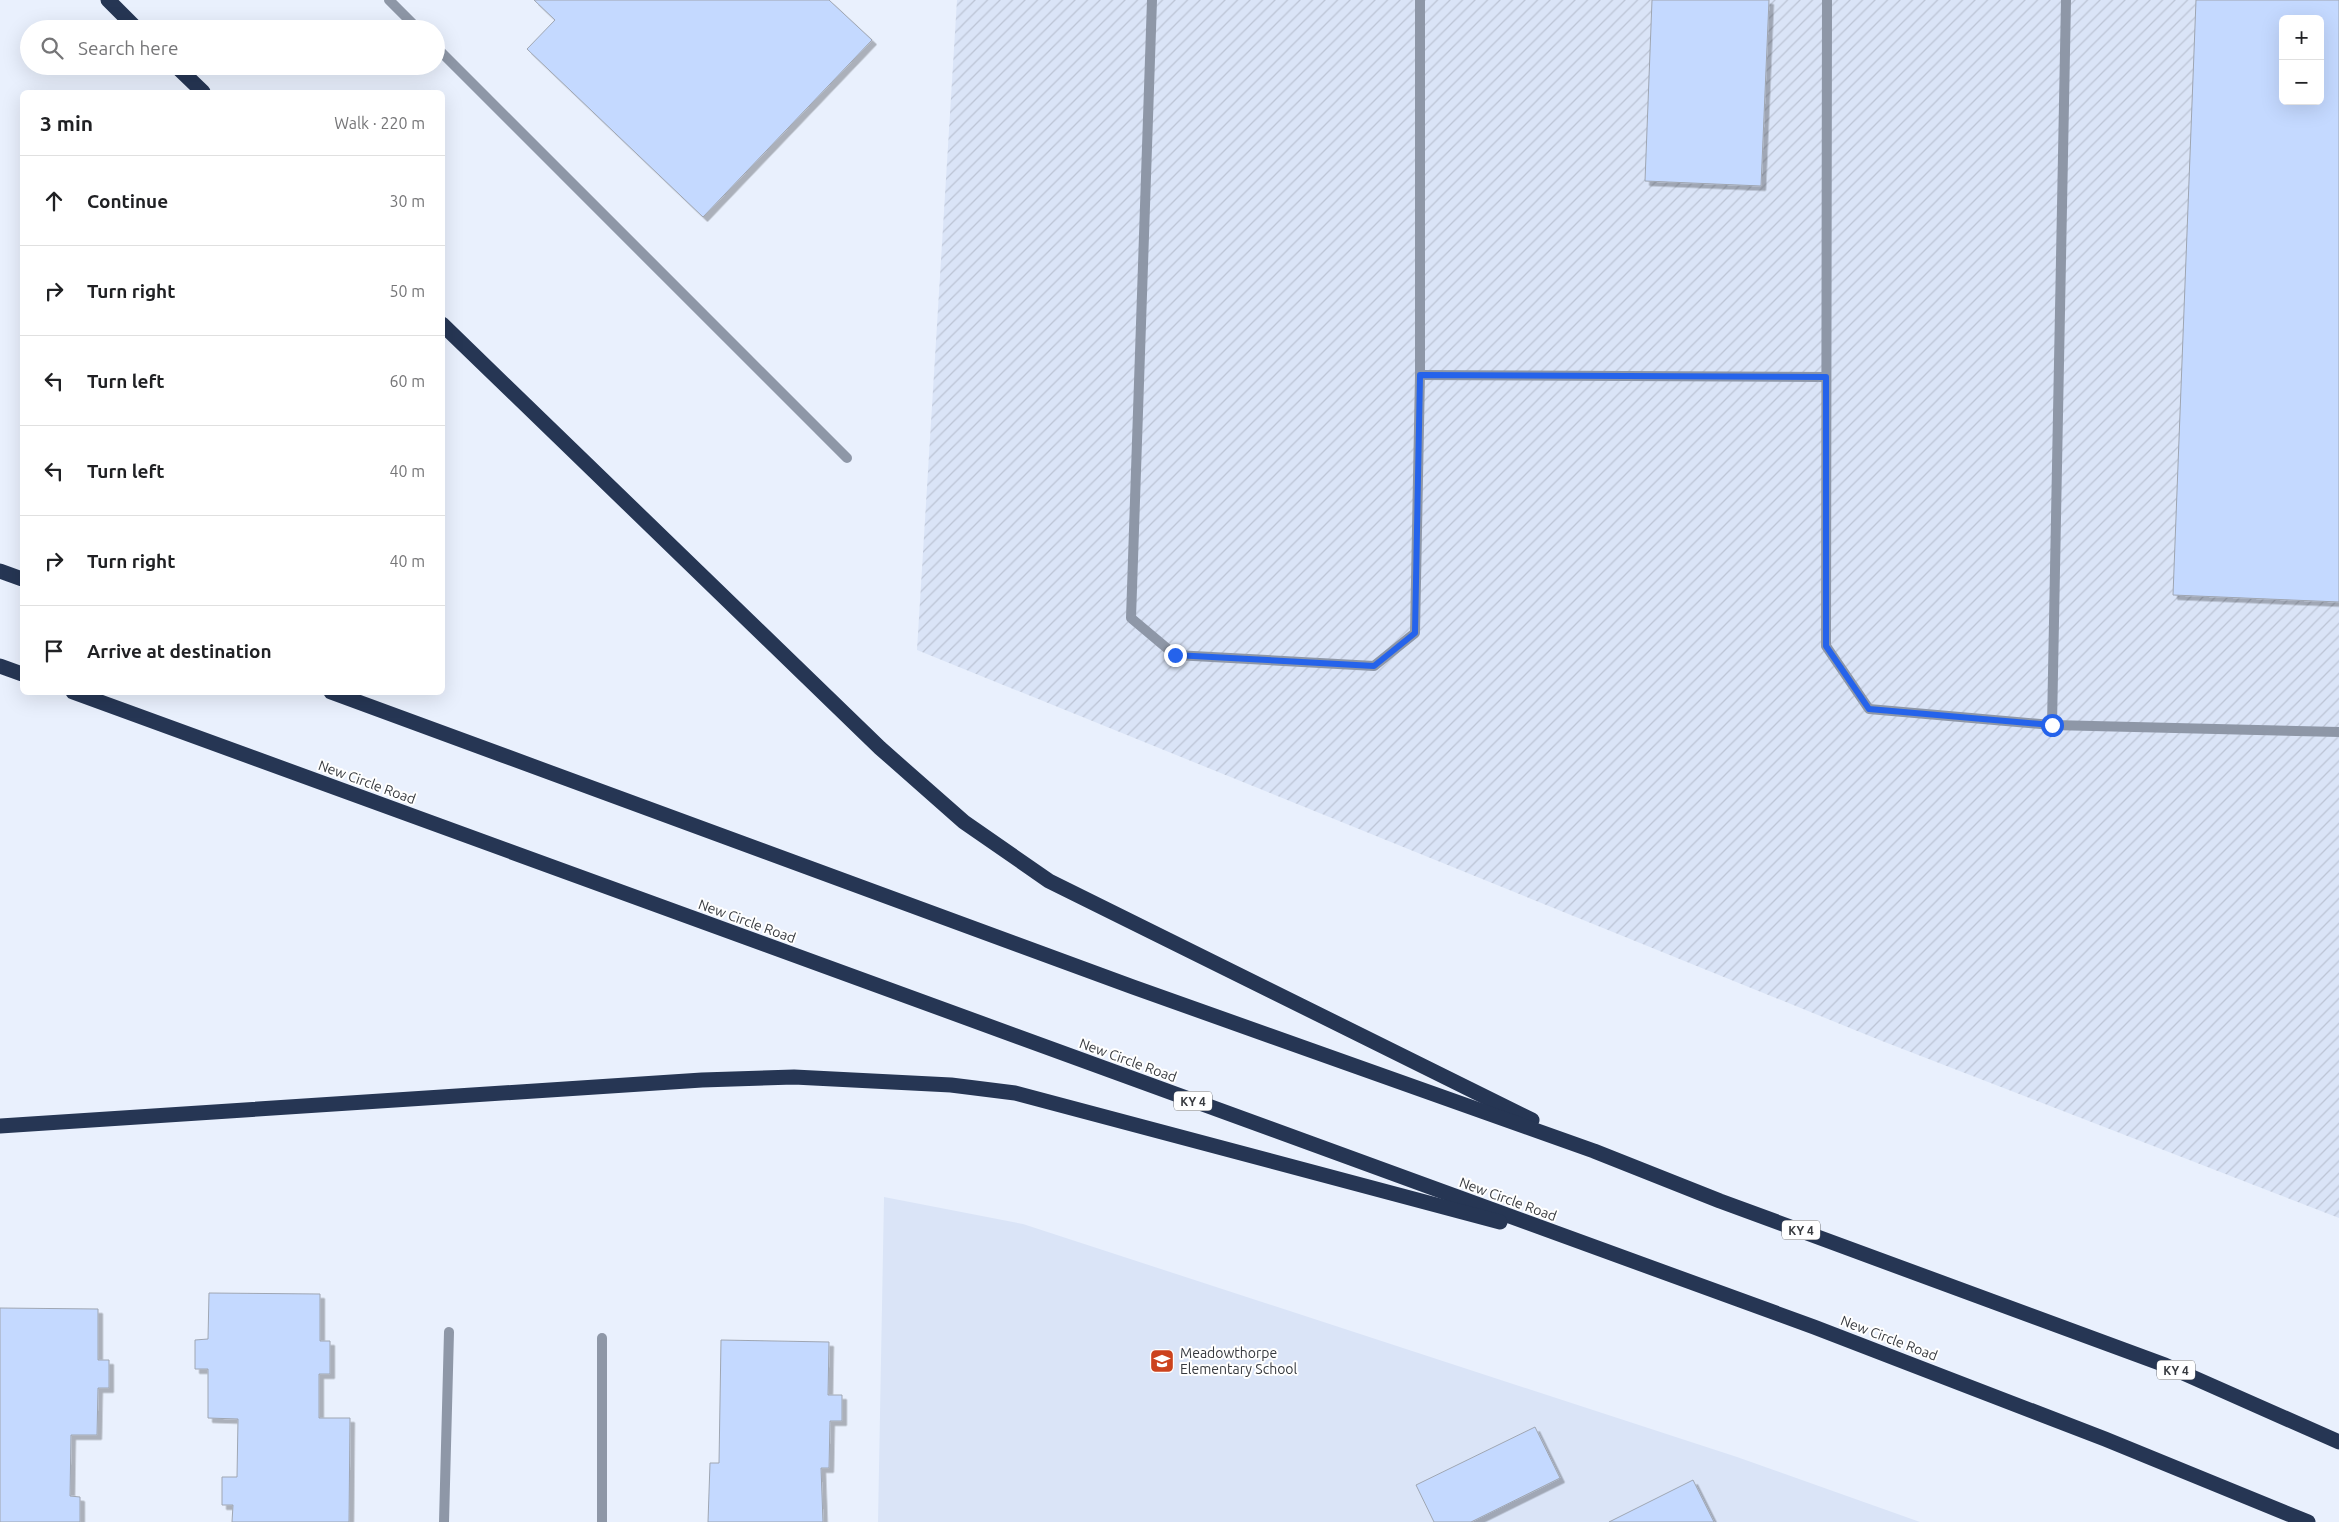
<!DOCTYPE html>
<html lang="en">
<head>
<meta charset="utf-8">
<style>
	body { margin:0; font-family:Ubuntu,sans-serif; background:#f6f6f6; color:#202124 }
	.controls { position:absolute; right:15px; top:15px; display:grid; overflow:hidden; border-radius:8px; box-shadow:0 5px 20px #0002 }
	.controls button { width:45px; height:45px; display:grid; place-items:center; padding:0; border:0; border-bottom:1px solid #e0e0e0; background:#fff; color:#202124; font:25px sans-serif }
	.stop { position:absolute; width:15px; height:15px; margin:-11px; border:4px solid #2563eb; border-radius:50%; background:#fff }
	.stop.end { background:#2563eb; border-color:#fff; box-shadow:0 1px 5px #0008 }
	.list { margin:0; padding:0; list-style:none }
	h2 { display:flex; justify-content:space-between; align-items:center; height:65px; margin:0; padding:0 20px; font-size:21px }
	h2 small { font-size:16px; font-weight:400; color:#757577 }
	.list li { display:grid; grid-template-columns:32px 1fr auto; gap:15px; align-items:center; box-sizing:border-box; height:90px; padding:0 20px; border-top:1px solid #e0e0e0 }
	.list b { display:block; font-size:19px; white-space:nowrap }
	.list em { font-size:16px; font-style:normal; color:#757577 }
	.icon { flex:none; width:28px; height:28px; fill:none; stroke:currentColor; stroke-width:2; stroke-linecap:round; stroke-linejoin:round }
	.map { position:relative; flex:none; width:2339px; height:1522px; overflow:hidden }
	.search { position:absolute; background:#fff; box-shadow:0 5px 20px #0002; left:20px; top:20px; width:425px; height:55px; display:flex; align-items:center; gap:12px; box-sizing:border-box; padding:0 18px; border-radius:28px; color:#757577; font-size:19px }
	.panel { position:absolute; background:#fff; box-shadow:0 5px 20px #0002; left:20px; top:90px; width:425px; height:605px; border-radius:8px }
	.map>svg:first-child { display:block }
	.built { fill:#dae4f7 }
	.industrial { fill:url(#industrial-furrows); fill-rule:evenodd }
	.building { fill:#c4d9ff; stroke:#9fa6b2; fill-rule:evenodd; filter:url(#shadow) }
	.lines { fill:none; stroke-linecap:round; stroke-linejoin:round }
	.lane { stroke:#8e97a7; stroke-width:10 }
	.highway { stroke:#263654; stroke-width:15 }
	.route { stroke:#2563eb; stroke-width:6 }
	.labels { text-anchor:middle; dominant-baseline:central; stroke-width:4; stroke-linejoin:round; paint-order:stroke }
	.shield { fill:#fff; stroke:#737579; stroke-width:1 }
	.shield-label { font-size:12px; font-weight:bold; fill:#373a3f }
	.street-label { font-size:14px; fill:#373a3f; stroke:#fff }
	.poi-label { font-size:14px; fill:#373a3f; stroke:#fff; text-anchor:start }
</style>
</head>
<body>
<div class="map">
<svg width="2339" height="1522" viewBox="0 0 2339 1522">
	<defs>
		<pattern id="industrial-furrows" width="10" height="10" patternUnits="userSpaceOnUse" patternTransform="scale(1.25)"><rect width="10" height="10" fill="#dae4f7"/><path d="M-1 1l2-2M0 10L10 0M9 11l2-2" fill="none" stroke="#bcc4d5"/></pattern>
		<filter id="shadow"><feDropShadow dx="4.5" dy="4.5" stdDeviation="0" flood-color="#0004"/></filter>
	</defs>
	<rect width="100%" height="100%" fill="#e9f0fd"/>
	<path class="built" d="M884,1197l139,27 714,233 183,65h-1042z"/>
	<path class="industrial" d="M957,0h1382v1218l-457,-177 -965,-391zM2283,19h37v82h-37z"/>
	<g class="building">
		<path d="M534,0h295l43,40 -169,177 -176,-168 28,-29z"/>
		<path d="M1652,0h117l-8,186 -116,-5z"/>
		<path d="M2196,0h143v602l-166,-7zM2283,19h37v82h-37z"/>
		<path d="M209,1293l111,1v47h10v33h-11v44h31l-1,104h-117l1,-17h-11v-28h15l1,-58 -30,-1v-49h-13v-29l13,-1z"/>
		<path d="M0,1308l98,1v51h11v28h-11l-1,47h-26l-1,61 10,1v25h-80z"/>
		<path d="M721,1340l108,2 -1,53h14v26h-12l-1,47h-8l2,54h-115l2,-59h9z"/>
		<path d="M1535,1427l25,51 -89,44h-37l-18,-37z"/>
		<path d="M1693,1480l21,42h-105z"/>
	</g>
	<g class="lines">
		<g class="lane">
			<path d="M389,0l29,29"/>
			<path d="M1152,0l-21,618 44,37 199,11 41,-33 5,-258v-375"/>
			<path d="M1827,0l-1,646 43,63 183,16"/>
			<path d="M2066,0l-14,725 287,7"/>
			<path d="M436,47l411,411"/>
			<path d="M1420,375l406,2"/>
			<path d="M444,1522l5,-190"/>
			<path d="M602,1522v-184"/>
		</g>
		<g class="highway">
			<path d="M108,0l29,29"/>
			<path d="M176,66l27,26"/>
			<path d="M442,324l438,424 84,74 85,59 483,239"/>
			<path d="M0,571l22,8"/>
			<path d="M0,666l22,8"/>
			<path d="M73,692l1741,635 291,112 203,83"/>
			<path d="M331,692l802,295 461,164 126,50 445,164 174,77"/>
			<path d="M0,1126l702,-46 92,-3 157,8 64,8 485,129"/>
		</g>
	</g>
	<g class="lines">
		<path class="route" d="M1175,655l199,11 41,-33 5,-258 406,2v269l43,63 183,16"/>
	</g>
	<defs>
		<symbol id="school-square" viewBox="-11 -11 22 22"><rect x="-9" y="-9" width="18" height="18" rx="4" fill="#cc431e" stroke="#fff"/><path d="M0-5L7-2L0 1L-7-2ZM-4 1L0 2.5L4 1V4Q0 6-4 4Z" fill="#fff"/></symbol>
	</defs>
	<g fill-rule="evenodd">
		<use href="#school-square" x="1148" y="1347" width="28" height="28"/>
	</g>
	<g class="labels">
		<g class="shield">
			<rect x="1174" y="1091.5" width="38" height="19" rx="4"/>
			<rect x="1782" y="1220.5" width="38" height="19" rx="4"/>
			<rect x="2157" y="1360.5" width="38" height="19" rx="4"/>
		</g>
		<g class="shield-label">
			<text x="1193" y="1101">KY 4</text>
			<text x="1801" y="1230">KY 4</text>
			<text x="2176" y="1370">KY 4</text>
		</g>
		<g class="street-label">
			<text transform="translate(367 782) rotate(20)">New Circle Road</text>
			<text transform="translate(747 921) rotate(20)">New Circle Road</text>
			<text transform="translate(1128 1060) rotate(20)">New Circle Road</text>
			<text transform="translate(1508 1199) rotate(20)">New Circle Road</text>
			<text transform="translate(1889 1338) rotate(21)">New Circle Road</text>
		</g>
		<g class="poi-label">
			<text x="1180" y="1353">Meadowthorpe<tspan x="1180" dy="16">Elementary School</tspan></text>
		</g>
	</g>
</svg>
<div class="controls">
<button>+</button>
<button>−</button>
</div>
<div class="stop" style="left:2052px;top:725px"></div>
<div class="stop end" style="left:1175px;top:655px"></div>
<div class="search"><svg class="icon" aria-label="search" viewBox="0 0 24 24"><circle cx="10" cy="10" r="6"/><path d="M15 15l6 6"/></svg>Search here</div>
<section class="panel">
<h2>3 min<small>Walk · 220 m</small></h2>
<ul class="list">
<li><svg class="icon" aria-label="ahead" viewBox="0 0 24 24"><path d="M12 20V5M6 11l6-6 6 6"/></svg><div><b>Continue</b></div><em>30 m</em></li>
<li><svg class="icon" aria-label="right" viewBox="0 0 24 24"><path d="M7 20v-9h11M14 6l5 5-5 5"/></svg><div><b>Turn right</b></div><em>50 m</em></li>
<li><svg class="icon" aria-label="left" viewBox="0 0 24 24"><path d="M17 20v-9H6M10 6l-5 5 5 5"/></svg><div><b>Turn left</b></div><em>60 m</em></li>
<li><svg class="icon" aria-label="left" viewBox="0 0 24 24"><path d="M17 20v-9H6M10 6l-5 5 5 5"/></svg><div><b>Turn left</b></div><em>40 m</em></li>
<li><svg class="icon" aria-label="right" viewBox="0 0 24 24"><path d="M7 20v-9h11M14 6l5 5-5 5"/></svg><div><b>Turn right</b></div><em>40 m</em></li>
<li><svg class="icon" aria-label="arrive" viewBox="0 0 24 24"><path d="M6 21V4h12l-3 4 3 4H6"/></svg><div><b>Arrive at destination</b></div></li>
</ul>
</section>
</div>
</body>
</html>
